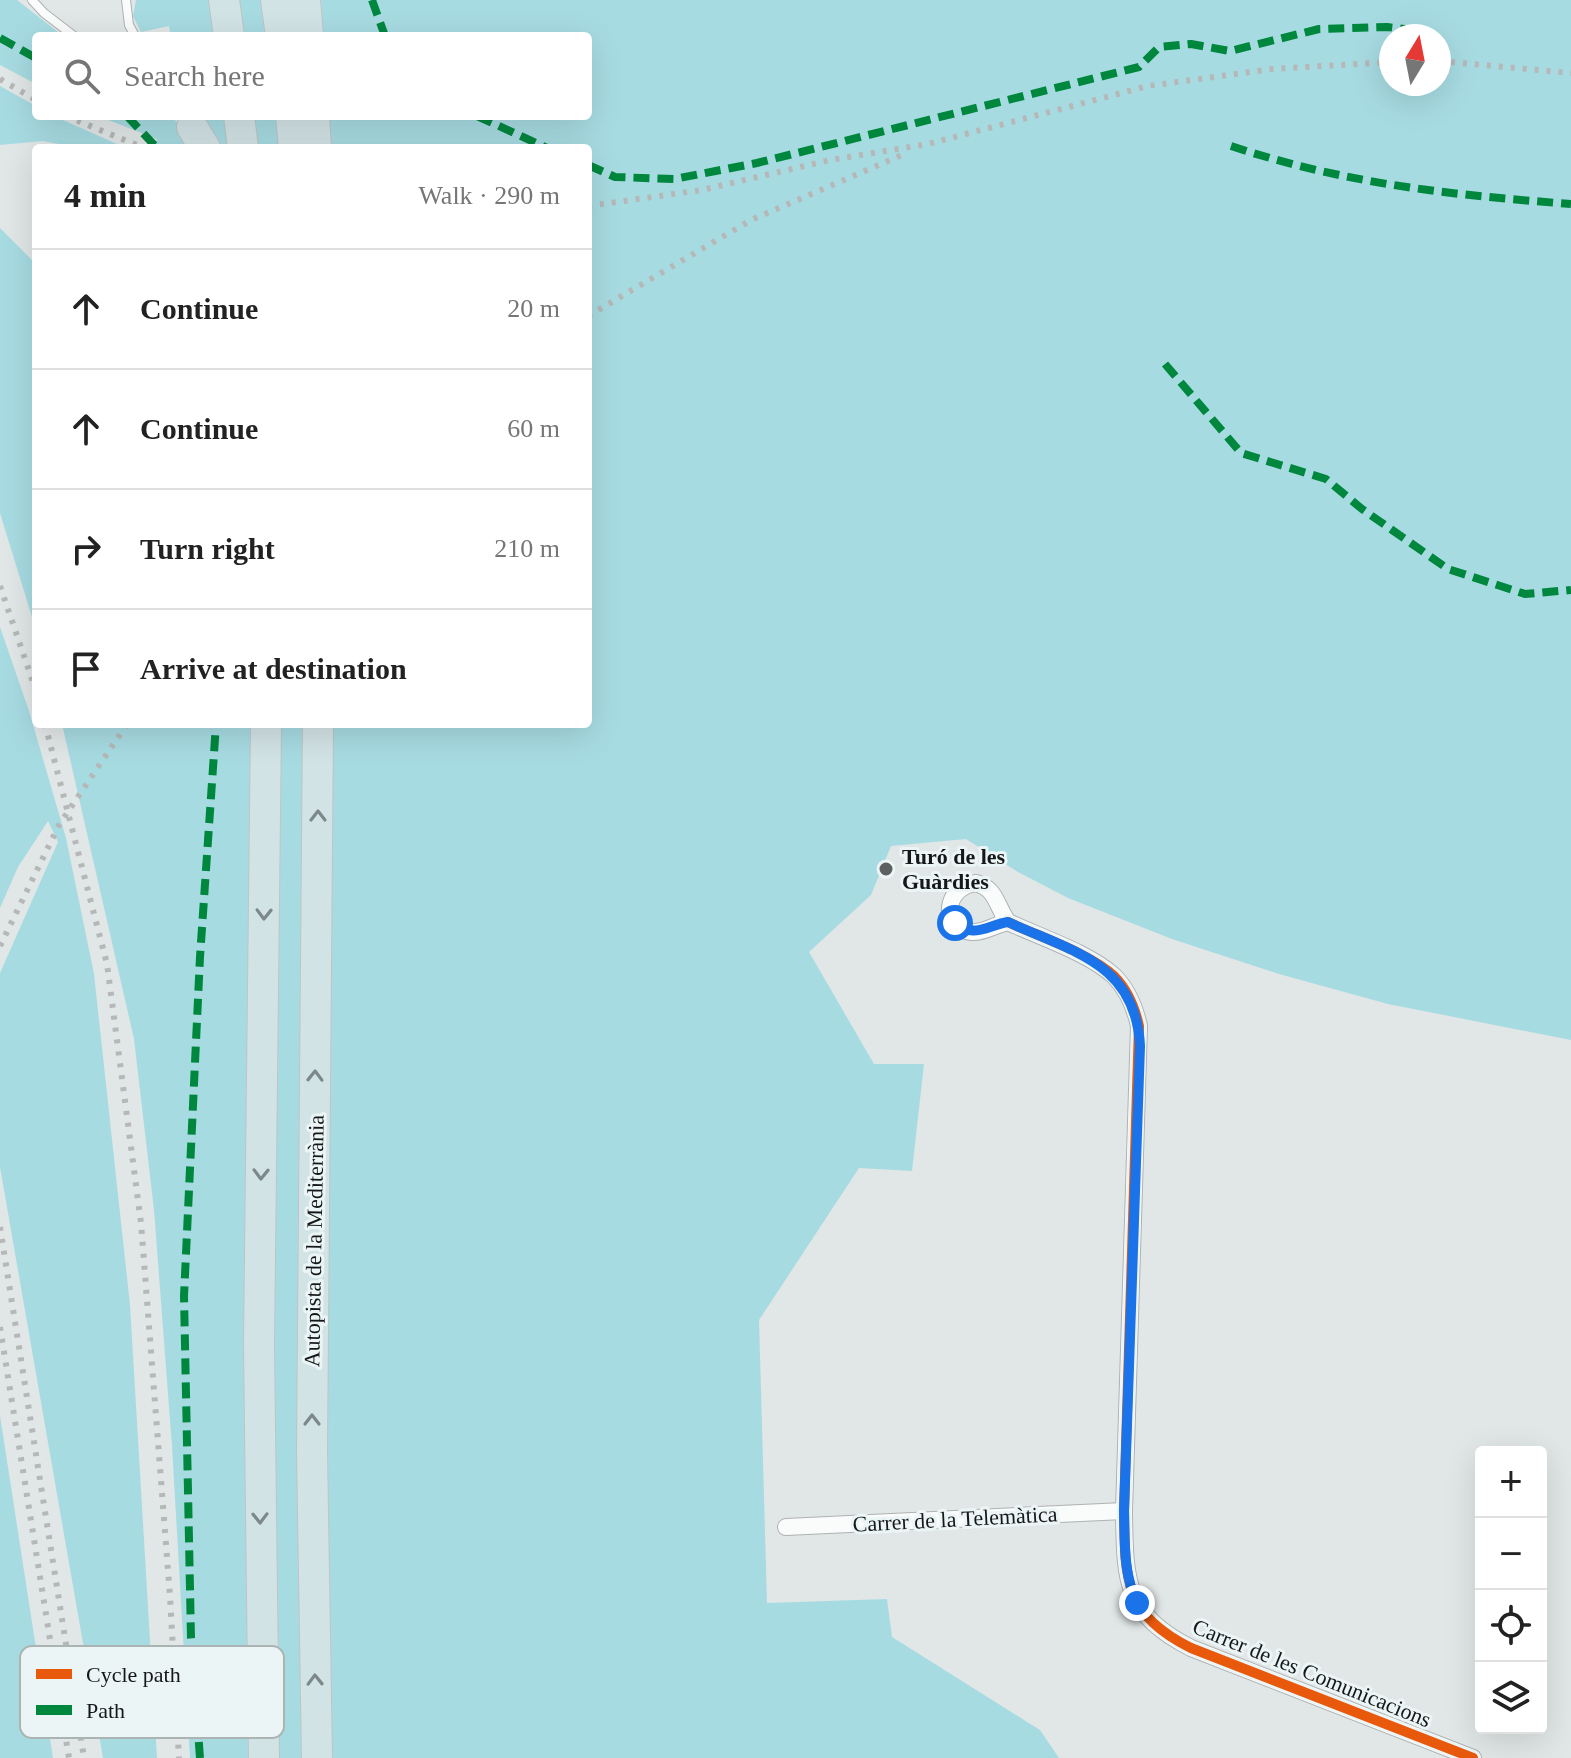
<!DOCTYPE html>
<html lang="en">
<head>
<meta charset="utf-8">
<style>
	body { margin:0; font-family:Georgia,serif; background:#f6f6f6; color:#222 }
	.controls { position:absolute; right:24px; bottom:24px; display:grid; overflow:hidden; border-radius:8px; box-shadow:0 8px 32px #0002 }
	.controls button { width:72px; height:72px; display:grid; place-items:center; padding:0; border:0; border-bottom:2px solid #e0e0e0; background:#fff; color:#222; font:40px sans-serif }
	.compass { position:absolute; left:1379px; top:24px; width:72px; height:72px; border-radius:50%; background:#fff; box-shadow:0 8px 32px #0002; rotate:10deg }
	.stop { position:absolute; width:24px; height:24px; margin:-18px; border:6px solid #1a73e8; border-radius:50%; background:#fff }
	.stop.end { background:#1a73e8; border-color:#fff; box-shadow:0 2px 8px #0008 }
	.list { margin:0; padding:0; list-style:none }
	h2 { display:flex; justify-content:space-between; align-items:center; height:104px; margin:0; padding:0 32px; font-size:34px }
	h2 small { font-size:26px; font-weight:400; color:#767676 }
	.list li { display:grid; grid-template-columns:52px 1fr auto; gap:24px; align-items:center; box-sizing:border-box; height:120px; padding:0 32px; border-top:2px solid #e0e0e0 }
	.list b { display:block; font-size:30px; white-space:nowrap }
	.list em { font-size:26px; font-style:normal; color:#767676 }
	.icon { flex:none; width:44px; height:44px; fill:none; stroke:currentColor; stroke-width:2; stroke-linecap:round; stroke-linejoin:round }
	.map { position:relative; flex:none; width:1571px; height:1758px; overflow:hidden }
	.search { position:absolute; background:#fff; box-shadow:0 8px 32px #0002; left:32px; top:32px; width:560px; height:88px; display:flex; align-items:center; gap:20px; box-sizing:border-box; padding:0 28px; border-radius:8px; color:#767676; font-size:30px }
	.panel { position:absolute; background:#fff; box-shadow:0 8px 32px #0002; left:32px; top:144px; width:560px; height:584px; border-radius:8px }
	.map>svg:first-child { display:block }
	.green { fill:#a7dbe2; fill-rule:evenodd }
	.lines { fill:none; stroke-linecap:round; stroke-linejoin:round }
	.lane-casing { stroke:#aeb2b2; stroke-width:10 }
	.street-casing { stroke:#aeb2b2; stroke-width:18 }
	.highway-casing { stroke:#c1c4c4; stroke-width:32 }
	.lane { stroke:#fafbfb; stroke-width:8 }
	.street { stroke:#fafbfb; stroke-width:16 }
	.highway { stroke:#d2e3e6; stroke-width:30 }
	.rail { stroke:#b6b8b8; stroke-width:6; stroke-dasharray:4 8; stroke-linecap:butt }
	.quiet { stroke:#00873e; stroke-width:8; stroke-dasharray:16 8; stroke-linecap:butt }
	.cycleway-casing { stroke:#ecf5f6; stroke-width:15 }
	.cycleway { stroke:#e8590c; stroke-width:10 }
	.oneway { stroke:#7d8889 }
	.route { stroke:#1a73e8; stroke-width:10 }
	.poi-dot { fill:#5c6060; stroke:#ecf5f6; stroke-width:3 }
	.labels { text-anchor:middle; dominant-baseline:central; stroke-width:6; stroke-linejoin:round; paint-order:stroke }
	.poi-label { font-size:22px; font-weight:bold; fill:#151818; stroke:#ecf5f6; text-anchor:start }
	.street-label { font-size:22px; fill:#151818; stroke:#ecf5f6 }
	.key { fill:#ecf5f6; stroke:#acb3b3; stroke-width:2 }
	.key-label { font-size:22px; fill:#151818 }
</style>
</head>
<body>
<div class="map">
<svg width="1571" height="1758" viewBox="0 0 1571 1758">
	<rect width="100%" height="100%" fill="#e1e6e7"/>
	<g class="green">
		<path d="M0,0h17l46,36h-27v48l-36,-19z"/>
		<path d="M136,0h1435v1040l-183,-36 -109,-30 -107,-35 -104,-41 -50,-26 -52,-33 -75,7 -20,49 -62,57 65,112h50l-12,107 -53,-3 -100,152 8,283 120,-4 5,38 148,93 19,28h-869l-18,-312 -18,-236 -20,-171 -72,-315h526v-576h-434l3,-9 -59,-23h73l24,25 5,-25h388v-80h-417l-2,-10 -28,6 -8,-16zM1391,36h48v48h-48z"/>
		<path d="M0,86l36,20v10h18l72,32h-47l-36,-7 -43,4z"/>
		<path d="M0,228l36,36v366l-36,-117z"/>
		<path d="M0,627l29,84 37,127 28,136 36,331 27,453h-54l-103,-591v-194l58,-131 -10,-21 -30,46 -18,41z"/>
		<path d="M0,1416l3,19 50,323h-53z"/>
	</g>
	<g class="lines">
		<defs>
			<g id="lane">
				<path d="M32,0l12,13 30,23"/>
				<path d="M126,0l3,25 6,11"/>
			</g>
			<g id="street">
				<path d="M976,883c21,6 20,23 32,39 -12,2 -24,11 -36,10 -32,-4 -28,-45 4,-49z"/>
				<path d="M1008,922c32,15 81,31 106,54 14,14 21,32 25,50l-15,485c1,69 0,103 67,137l282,110"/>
				<path d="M786,1527l338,-16"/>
			</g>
			<g id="highway">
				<path d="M224,0l5,36"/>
				<path d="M276,0l5,36"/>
				<path d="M305,0l3,36"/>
				<path d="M239,116l4,32"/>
				<path d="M291,116l3,32"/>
				<path d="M314,116l2,32"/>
				<path d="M192,127l13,21"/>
				<path d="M264,1758l-5,-414 7,-620"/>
				<path d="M317,1758l-5,-307 6,-727"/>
			</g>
		</defs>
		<use href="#lane" class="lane-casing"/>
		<use href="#street" class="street-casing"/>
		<use href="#highway" class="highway-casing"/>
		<use href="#lane" class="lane"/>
		<use href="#street" class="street"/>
		<use href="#highway" class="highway"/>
		<g class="rail">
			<path d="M1439,61l132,12"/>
			<path d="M0,79l36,21"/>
			<path d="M66,116l78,32"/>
			<path d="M588,206l114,-16 128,-30 98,-16 220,-58 124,-17 119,-7"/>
			<path d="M588,316l163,-96 151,-65"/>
			<path d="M0,586l36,105"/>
			<path d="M45,724l62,240 34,259 29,373 9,162"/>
			<path d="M0,946l59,-121 68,-101"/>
			<path d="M0,1227l84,531"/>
			<path d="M0,1327l69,431"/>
		</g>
		<g class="quiet">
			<path d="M372,0l13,36"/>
			<path d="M0,38l36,20"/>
			<path d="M127,116l30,32"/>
			<path d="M477,116l70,32"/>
			<path d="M1231,146c115,38 220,49 340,58"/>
			<path d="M588,165l27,12 59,2 83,-16 382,-96 20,-20 32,-3 39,7 89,-22 68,-2 33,4"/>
			<path d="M1165,364l76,89 85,26 36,30 86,60 77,25 46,-4"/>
			<path d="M200,1758l-9,-120 -7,-342 16,-339 16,-233"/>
		</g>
		<defs>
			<path id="cycleway" d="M1008,922c32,15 81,31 106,54 14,14 21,32 25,50l-15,485c1,69 0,103 67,137l282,110"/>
		</defs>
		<use href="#cycleway" class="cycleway-casing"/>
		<use href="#cycleway" class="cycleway"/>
	</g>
	<defs><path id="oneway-chevron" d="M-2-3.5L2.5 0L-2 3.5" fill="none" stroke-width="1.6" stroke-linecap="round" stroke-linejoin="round" transform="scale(2)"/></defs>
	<g class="oneway">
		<use href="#oneway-chevron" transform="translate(318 816) rotate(-90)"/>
		<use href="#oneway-chevron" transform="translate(264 914) rotate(91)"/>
		<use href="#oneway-chevron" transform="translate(315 1076) rotate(-89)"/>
		<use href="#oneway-chevron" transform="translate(261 1174) rotate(91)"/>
		<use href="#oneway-chevron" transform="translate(312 1420) rotate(-90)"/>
		<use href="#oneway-chevron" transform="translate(260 1518) rotate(89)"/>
		<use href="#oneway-chevron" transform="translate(315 1680) rotate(-91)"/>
	</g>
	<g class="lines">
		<path class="route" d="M955,923c18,16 33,2 53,-1 65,30 128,41 132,124l-16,465c1,32 -1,62 13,92"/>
	</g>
	<circle class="poi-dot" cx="886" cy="869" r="8"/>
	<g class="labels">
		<g class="poi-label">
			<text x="902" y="856">Turó de les<tspan x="902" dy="25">Guàrdies</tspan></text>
		</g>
		<g class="street-label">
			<text transform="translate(314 1241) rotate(-89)">Autopista de la Mediterrània</text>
			<text transform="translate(955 1519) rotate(-3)">Carrer de la Telemàtica</text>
			<text transform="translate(1312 1673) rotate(22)">Carrer de les Comunicacions</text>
		</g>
	</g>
	<rect x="20" y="1646" width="264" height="92" rx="12" class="key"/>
	<rect x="36" y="1669" width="36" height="10" fill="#e8590c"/>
	<rect x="36" y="1705" width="36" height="10" fill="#00873e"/>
	<g class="key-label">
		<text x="86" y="1682">Cycle path</text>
		<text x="86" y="1718">Path</text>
	</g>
</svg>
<div class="controls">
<button>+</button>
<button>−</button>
<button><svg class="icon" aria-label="locate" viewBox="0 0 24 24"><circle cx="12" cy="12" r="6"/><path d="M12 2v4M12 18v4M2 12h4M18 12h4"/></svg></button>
<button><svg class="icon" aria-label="layers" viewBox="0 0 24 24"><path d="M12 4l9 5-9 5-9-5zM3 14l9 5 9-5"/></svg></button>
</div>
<svg class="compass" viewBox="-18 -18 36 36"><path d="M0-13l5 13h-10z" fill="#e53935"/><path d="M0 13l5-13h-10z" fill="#767676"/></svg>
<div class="stop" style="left:955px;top:923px"></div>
<div class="stop end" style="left:1137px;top:1603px"></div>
<div class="search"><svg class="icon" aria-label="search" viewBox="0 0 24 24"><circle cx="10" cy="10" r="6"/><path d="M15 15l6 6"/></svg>Search here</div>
<section class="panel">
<h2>4 min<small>Walk · 290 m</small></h2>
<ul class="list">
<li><svg class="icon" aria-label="ahead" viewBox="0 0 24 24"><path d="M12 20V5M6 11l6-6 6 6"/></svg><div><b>Continue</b></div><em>20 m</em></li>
<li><svg class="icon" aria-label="ahead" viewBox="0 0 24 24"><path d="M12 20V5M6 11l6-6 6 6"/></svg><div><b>Continue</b></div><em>60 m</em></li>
<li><svg class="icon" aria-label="right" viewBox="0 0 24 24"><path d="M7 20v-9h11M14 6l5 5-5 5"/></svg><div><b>Turn right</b></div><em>210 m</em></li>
<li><svg class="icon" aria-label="arrive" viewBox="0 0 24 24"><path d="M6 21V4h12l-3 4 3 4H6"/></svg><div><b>Arrive at destination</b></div></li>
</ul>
</section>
</div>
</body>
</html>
